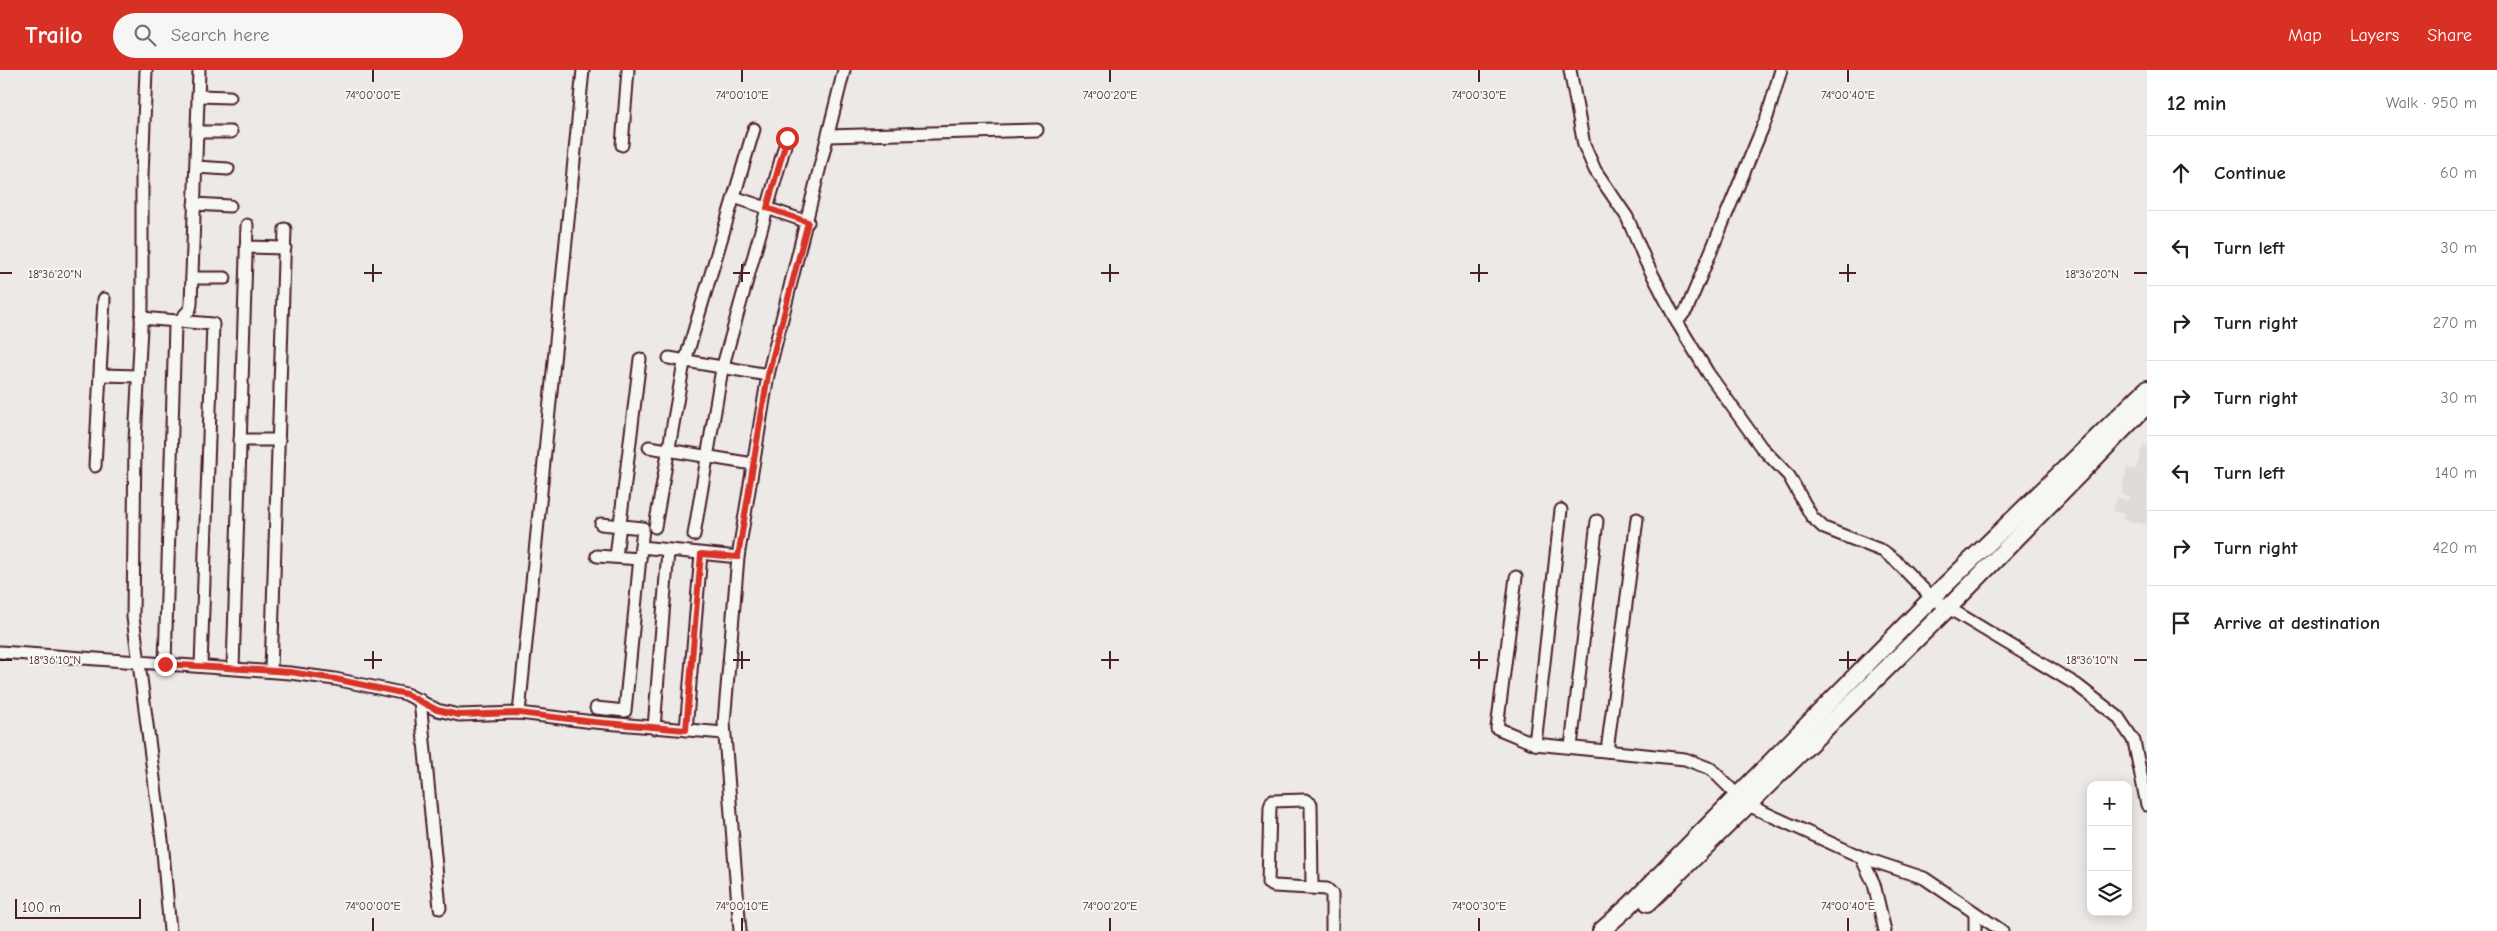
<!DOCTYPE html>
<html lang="en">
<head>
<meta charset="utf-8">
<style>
	body { margin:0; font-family:"Comic Neue",sans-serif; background:#f6f6f6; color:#202124 }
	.controls { position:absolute; right:15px; bottom:15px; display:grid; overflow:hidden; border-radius:10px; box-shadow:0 2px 12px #0003 }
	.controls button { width:45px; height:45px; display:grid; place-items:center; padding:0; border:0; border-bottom:1px solid #e0e0e0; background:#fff; color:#202124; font:25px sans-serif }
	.scale { position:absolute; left:15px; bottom:12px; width:126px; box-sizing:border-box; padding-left:5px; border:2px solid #4a1f2b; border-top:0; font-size:14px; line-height:18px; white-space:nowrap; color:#4a1f2b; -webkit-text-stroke:4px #f6f6f2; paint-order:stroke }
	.stop { position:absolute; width:15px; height:15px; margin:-11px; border:4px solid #d93025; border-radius:50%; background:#fff }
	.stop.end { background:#d93025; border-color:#fff; box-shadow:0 1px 5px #0008 }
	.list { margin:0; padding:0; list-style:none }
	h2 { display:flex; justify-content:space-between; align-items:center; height:65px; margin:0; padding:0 20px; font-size:21px }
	h2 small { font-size:16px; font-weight:400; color:#757577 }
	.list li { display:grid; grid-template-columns:32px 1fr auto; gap:15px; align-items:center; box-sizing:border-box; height:75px; padding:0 20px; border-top:1px solid #e0e0e0 }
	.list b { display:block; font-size:19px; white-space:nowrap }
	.list em { font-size:16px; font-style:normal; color:#757577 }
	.icon { flex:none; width:28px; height:28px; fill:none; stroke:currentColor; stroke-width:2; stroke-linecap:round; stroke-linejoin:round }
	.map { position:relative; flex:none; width:2147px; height:861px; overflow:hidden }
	header { display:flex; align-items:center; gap:30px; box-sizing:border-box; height:70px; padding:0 25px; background:#d93025; color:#fff }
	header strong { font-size:24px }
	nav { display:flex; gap:28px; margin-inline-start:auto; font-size:18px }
	.search { width:350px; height:45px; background:#f6f6f6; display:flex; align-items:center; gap:12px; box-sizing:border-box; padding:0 18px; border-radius:28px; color:#757577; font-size:19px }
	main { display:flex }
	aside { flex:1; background:#fff }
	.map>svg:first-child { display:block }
	.built { fill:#e0dad8 }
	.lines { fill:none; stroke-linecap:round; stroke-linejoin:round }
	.minor-casing { stroke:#4a1f2b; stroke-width:15 }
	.highway-casing { stroke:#4a1f2b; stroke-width:20 }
	.minor { stroke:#f6f6f2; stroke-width:11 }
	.highway { stroke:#f6f6f2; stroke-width:16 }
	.route { stroke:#d93025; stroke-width:6 }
	.ticks { fill:none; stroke:#4a1f2b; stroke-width:2 }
	.ticks-label { font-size:12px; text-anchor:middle; fill:#4a1f2b; stroke:#f6f6f2; stroke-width:4; stroke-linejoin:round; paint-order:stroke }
</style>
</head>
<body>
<header>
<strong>Trailo</strong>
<div class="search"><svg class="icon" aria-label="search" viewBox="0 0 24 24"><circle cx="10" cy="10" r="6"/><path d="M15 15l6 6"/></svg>Search here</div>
<nav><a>Map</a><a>Layers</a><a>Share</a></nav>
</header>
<main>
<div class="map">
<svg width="2147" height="861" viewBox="0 0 2147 861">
	<rect width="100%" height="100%" fill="#ece9e6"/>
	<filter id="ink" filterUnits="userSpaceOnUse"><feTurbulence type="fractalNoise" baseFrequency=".02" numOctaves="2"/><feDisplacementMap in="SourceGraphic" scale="10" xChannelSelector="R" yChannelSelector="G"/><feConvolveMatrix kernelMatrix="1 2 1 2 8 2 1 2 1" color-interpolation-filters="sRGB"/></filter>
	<g filter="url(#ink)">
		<path class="built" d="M2143,375l4,1v79l-24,-6 2,-5 -12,-3 4,-14 11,4 1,-5 -8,-1 6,-27 9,2z"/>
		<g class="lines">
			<defs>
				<g id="minor">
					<path d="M146,0l-4,106v132l-7,133 -2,176 29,223 8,91"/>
					<path d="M1570,0l14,75 11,25 32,47 19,45 31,60 31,51 53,74 28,29 23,41 12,11 59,23 12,9 37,38 145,87 41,32 16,24 13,64"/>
					<path d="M198,26l32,1"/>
					<path d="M197,62h34"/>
					<path d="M828,66l209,-6"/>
					<path d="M622,75l6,-75"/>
					<path d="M196,97l32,2"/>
					<path d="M734,127l74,25"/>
					<path d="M194,134l36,2"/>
					<path d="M246,177l39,1"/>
					<path d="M192,208h33"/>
					<path d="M141,248l72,6 -12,342"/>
					<path d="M1677,252l10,-13 80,-192 14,-47"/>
					<path d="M669,288l99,17"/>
					<path d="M100,305l39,1"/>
					<path d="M240,370h39"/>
					<path d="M649,377l104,17"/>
					<path d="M95,396l9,-167"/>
					<path d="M601,454l42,4 -2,19"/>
					<path d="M655,457l28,-159 71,-239"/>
					<path d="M694,465l28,-166 65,-231"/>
					<path d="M597,486l43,3"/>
					<path d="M616,487l24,-198"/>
					<path d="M1516,507l-19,151 38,16 150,15 26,10 27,27"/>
					<path d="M0,582l290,21 45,6 71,15 31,16 22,5 60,-2 75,9 130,11"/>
					<path d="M165,593l10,-337 15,-17 1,-5 8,-234"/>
					<path d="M233,598l14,-443"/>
					<path d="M271,601l14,-442"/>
					<path d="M420,630l20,208"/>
					<path d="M596,638l29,3 16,-164 97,10"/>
					<path d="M519,643l64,-643"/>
					<path d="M654,658l14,-177"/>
					<path d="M686,660l15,-176"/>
					<path d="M1535,674l26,-234"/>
					<path d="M1571,677l26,-226"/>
					<path d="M1607,681l30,-232"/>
					<path d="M1748,735l113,52 63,21 78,53"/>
					<path d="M1861,787l13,27 11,47"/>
					<path d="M1312,817l-1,-83 -6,-4 -33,1 -2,6 -2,76 6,3 53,3 5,5v37"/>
					<path d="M1975,844v17"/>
					<path d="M740,861l-16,-208 14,-166 30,-182 76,-305"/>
				</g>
				<g id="highway">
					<path d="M1648,833l300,-295 199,-203"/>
					<path d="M1601,861l28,-25 303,-308 215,-209"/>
				</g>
			</defs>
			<use href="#minor" class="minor-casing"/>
			<use href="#highway" class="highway-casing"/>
			<use href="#minor" class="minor"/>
			<use href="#highway" class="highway"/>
		</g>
	</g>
	<g class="lines" filter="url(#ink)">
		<path class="route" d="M165,594l125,8 45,7 71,15 31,16 22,5 60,-2 75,9 92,8 15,-176 37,3 30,-182 40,-153 -41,-14 20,-70"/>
	</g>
	<path class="ticks" d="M373,0v12M742,0v12M1110,0v12M1479,0v12M1848,0v12M373,194v18M742,194v18M1110,194v18M1479,194v18M1848,194v18M0,203h12M364,203h18M733,203h17M1101,203h18M1470,203h18M1839,203h17M2134,203h13M373,581v18M742,581v18M1110,581v18M1479,581v18M1848,581v18M0,590h12M364,590h18M733,590h17M1101,590h18M1470,590h18M1839,590h17M2134,590h13M373,848v13M742,848v13M1110,848v13M1479,848v13M1848,848v13"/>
	<g class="ticks-label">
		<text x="373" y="29">74°00'00"E</text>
		<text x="742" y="29">74°00'10"E</text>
		<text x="1110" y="29">74°00'20"E</text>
		<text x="1479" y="29">74°00'30"E</text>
		<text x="1848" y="29">74°00'40"E</text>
		<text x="55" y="208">18°36'20"N</text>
		<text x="2092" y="208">18°36'20"N</text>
		<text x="55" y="594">18°36'10"N</text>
		<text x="2092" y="594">18°36'10"N</text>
		<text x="373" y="840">74°00'00"E</text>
		<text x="742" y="840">74°00'10"E</text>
		<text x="1110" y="840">74°00'20"E</text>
		<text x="1479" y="840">74°00'30"E</text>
		<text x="1848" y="840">74°00'40"E</text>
	</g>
</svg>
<div class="controls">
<button>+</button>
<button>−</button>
<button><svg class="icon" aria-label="layers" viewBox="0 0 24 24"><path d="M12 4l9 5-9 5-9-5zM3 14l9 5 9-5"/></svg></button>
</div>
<div class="scale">100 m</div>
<div class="stop" style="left:787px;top:68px"></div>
<div class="stop end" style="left:165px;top:594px"></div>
</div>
<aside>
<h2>12 min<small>Walk · 950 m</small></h2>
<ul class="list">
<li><svg class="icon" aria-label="ahead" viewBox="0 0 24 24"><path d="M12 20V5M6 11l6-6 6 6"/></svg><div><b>Continue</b></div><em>60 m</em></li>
<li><svg class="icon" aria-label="left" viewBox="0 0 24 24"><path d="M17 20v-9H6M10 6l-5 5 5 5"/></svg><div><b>Turn left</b></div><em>30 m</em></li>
<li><svg class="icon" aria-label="right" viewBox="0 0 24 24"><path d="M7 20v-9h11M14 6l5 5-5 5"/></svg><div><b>Turn right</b></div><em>270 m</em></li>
<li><svg class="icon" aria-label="right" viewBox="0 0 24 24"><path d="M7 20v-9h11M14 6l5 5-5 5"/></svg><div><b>Turn right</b></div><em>30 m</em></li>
<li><svg class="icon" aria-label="left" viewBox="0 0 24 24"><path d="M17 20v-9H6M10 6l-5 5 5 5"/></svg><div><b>Turn left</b></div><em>140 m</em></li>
<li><svg class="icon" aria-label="right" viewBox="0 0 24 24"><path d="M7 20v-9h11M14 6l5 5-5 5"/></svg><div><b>Turn right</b></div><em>420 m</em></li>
<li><svg class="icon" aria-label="arrive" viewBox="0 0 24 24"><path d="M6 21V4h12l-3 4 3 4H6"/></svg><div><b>Arrive at destination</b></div></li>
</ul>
</aside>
</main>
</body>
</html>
